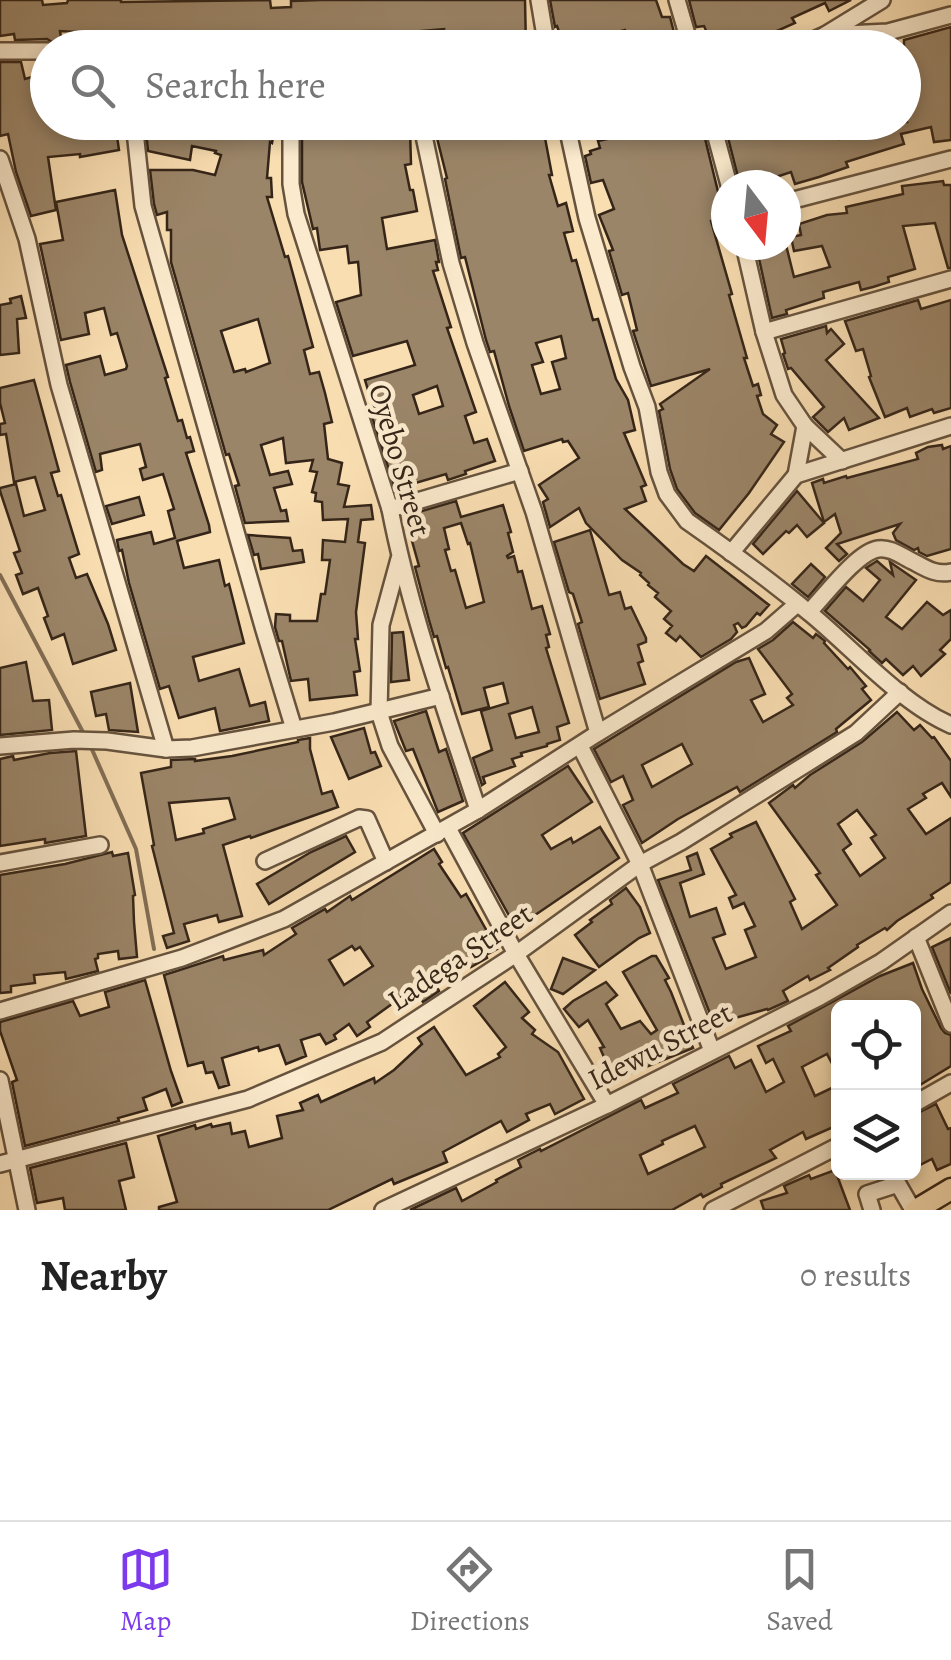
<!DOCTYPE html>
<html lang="en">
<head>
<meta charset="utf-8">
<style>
	body { margin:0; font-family:Alegreya,serif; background:#f6f6f6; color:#222 }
	.controls { position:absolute; right:30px; bottom:30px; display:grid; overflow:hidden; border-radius:15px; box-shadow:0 5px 15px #0003 }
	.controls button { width:90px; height:90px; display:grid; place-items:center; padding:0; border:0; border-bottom:2px solid #e0e0e0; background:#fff; color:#222; font:50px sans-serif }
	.compass { position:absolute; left:711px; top:170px; width:90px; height:90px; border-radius:50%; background:#fff; box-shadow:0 5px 15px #0003; rotate:164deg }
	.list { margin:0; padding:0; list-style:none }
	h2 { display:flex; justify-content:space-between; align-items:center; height:130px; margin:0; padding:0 40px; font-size:42px }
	h2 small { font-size:32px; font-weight:400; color:#767676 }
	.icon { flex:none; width:55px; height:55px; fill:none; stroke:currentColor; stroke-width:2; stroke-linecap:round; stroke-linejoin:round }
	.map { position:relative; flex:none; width:951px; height:1210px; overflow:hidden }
	.search { position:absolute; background:#fff; box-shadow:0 5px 15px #0003; left:30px; right:30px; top:30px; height:110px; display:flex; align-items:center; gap:25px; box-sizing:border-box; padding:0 35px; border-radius:55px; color:#767676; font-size:38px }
	.sheet { height:310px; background:#fff }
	nav { display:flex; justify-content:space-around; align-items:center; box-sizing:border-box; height:140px; border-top:2px solid #e0e0e0; background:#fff; font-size:28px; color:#767676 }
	nav a { display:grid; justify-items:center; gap:5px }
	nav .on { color:#7c3aed }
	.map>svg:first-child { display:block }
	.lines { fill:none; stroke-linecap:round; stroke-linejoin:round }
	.stream { stroke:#826e55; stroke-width:4 }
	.building { fill:#9b8568; stroke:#352518; stroke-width:2.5; fill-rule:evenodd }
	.minor-casing { stroke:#66533e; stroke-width:20 }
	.major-casing { stroke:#352518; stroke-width:25 }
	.minor { stroke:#fbeacd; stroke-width:15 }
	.major { stroke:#f9deb2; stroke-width:20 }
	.labels { text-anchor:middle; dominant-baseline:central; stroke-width:9; stroke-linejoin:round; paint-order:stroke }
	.street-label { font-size:30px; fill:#352518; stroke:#fbeacd }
</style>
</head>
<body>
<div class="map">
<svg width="951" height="1210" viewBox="0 0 951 1210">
	<rect width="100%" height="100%" fill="#f9deb2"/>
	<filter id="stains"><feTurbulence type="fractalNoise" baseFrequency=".002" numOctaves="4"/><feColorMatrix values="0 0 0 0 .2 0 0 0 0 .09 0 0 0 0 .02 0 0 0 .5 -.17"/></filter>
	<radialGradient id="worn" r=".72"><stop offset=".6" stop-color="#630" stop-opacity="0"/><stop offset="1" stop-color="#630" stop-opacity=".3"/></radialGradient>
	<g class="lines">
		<g class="stream">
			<path d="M0,575l85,161"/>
			<path d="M90,745l46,104 18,100"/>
		</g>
	</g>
	<g class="building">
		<path d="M0,0h42l1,5 24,-2 1,-3h53v2l149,-2 1,8 20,-1v-6l31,-1h203l1,48h-72v-10h-10v-9l-33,3v16h-17v-9l-45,1 1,7 -16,1h-231l-11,-1 1,-14 -33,-2 2,13 -5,1 -10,-6 -32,1 -1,-6 -14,2z"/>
		<path d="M550,0h106l6,17h8l8,31h-69l19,-9 -3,-9 -61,16 -7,-20 -2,1z"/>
		<path d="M689,0h162l-22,11 -4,-8 -33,15 3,5 -56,25h-25l-10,-22 -8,1z"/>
		<path d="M951,27v113l-17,2 -3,-15 -30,7 3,10 -58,18 2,5 -29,10 -24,7 -4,-12 -33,11 1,2h-19l-16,-63h67l3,10 10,-3 2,6 29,-9 4,13 34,-12 -1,-5h35l-3,-16v-66z"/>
		<path d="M0,62h21l4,17 14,-4 4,12 5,-2v37h67l4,28 -39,7v-3l-32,3 8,53 -25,6 -15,-44 -8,-38 -8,2z"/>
		<path d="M145,122l130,2 -3,19 -2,-1 -3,36h4l1,19h-5l18,60 3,-1 25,91 -9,3 6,24 9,-2 6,21 7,29 -8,2 4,35 14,4 -4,21 11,2 -5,21 27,-2 2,14 -12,1 -3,22 7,1 -9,69 2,27h-3l5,32 -6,1 3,23 -47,5 -2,-21 -17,2 -9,-40h-3l-4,-14 1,-13 14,1v6h27l4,-27h4l5,-34h-8l1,-20 22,2 3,-23 -25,1 -1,-18 -7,-1 1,-8 -4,-1 5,-20 -7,-1 3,-11 -27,3 -3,-25 -22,7 9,30 18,-4 4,13 -18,4 7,23 5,-1 2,11 -43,2 -10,-37 4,-1 -10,-31 -3,1 -55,-193v-32h-4v-18l-10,3 -3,-11 -4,-34h43l22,5 6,-20 -6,-2 1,-2 -24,-5 -2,14 -42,-9zM258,319l12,44 -24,9 -1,-3 -11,3 -13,-41z"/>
		<path d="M433,122h14v3l21,-2v2l24,-3 3,13 47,-13 10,53h-3l9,31 8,-3 7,28 -9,2 8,28 4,-1 17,60 5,-1 18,60 12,21 7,30 -11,3 22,52 -5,2 5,14 -21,8 58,55 11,7 12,-15 63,49 -9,10 -3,-2 -11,13 -4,2 -4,-5 -4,2 3,7 -6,7 -30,18 -21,-21 -4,5 -10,-8 6,-7 -8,-7 7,-8 -16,-14 3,-4 -10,-8 1,-2 -9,-8 1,-2 -19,-13 -36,-37 -7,-15 -29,19 -7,-25 5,-3 -9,-14 40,-27 -11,-17 -5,1 -1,-3 -38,12 -15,-45 -15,-55 -4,1 -4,-12 -21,-83 -4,1 -16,-79 2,-1zM561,336l5,22 -14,4 8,27 -19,5 -9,-29 11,-3 -7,-19z"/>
		<path d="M615,122h86l21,86h-3l3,11 -11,2 21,73 -3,1 18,63h-3l9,28 5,-2 3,11 -4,1 6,18 14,11 -6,9 13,8 -35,51 -30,37 -24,-17 -18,-24 -7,-20 -11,-58 4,-2 -3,-5 50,-35 -59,17 -18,-55 4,-1 -9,-37 -6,2 -13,-44 4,-1 -14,-35 15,-6 -11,-29 -12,3 -6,-27 6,-2 -1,-3 10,-3 -2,-7 9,-2 -3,-13z"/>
		<path d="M305,127h31v3l50,2v-2h24l1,34 -6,1 5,25h3l4,21 -35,7 5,31 48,-9 4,22h-3l2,8 -5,1 18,56 -4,1 29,84 -11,4 9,27 13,-4 8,22 -30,10 1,3 -18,6 -2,-6 -51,15 -24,-75 4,-1 -10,-33 50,-15 -8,-24 -54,15 -17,-54 25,-7 -3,-33 -9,1 -2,-17 -27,4 -3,-22 -4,1 -11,-47v-53zM437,386l6,20 -24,8 -6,-19z"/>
		<path d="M943,181l1,4h7v83h-3l-13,-45 -32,3 12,43 -27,8 1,5 -16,5 -12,3 -2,-8 -36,10 1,6 -38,12 1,4 -15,4 -16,-73h30l8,32 36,-10 -8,-21 -28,5 -3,-14 10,-2 -2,-11 28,-9 20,-2 -1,-6 57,-13 -1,-8z"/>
		<path d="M115,190l7,45 46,142 -3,1 13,43 4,-1 5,18 3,-1 4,14 -8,2 23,72 1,7 -33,9 7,27 35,-8 6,26 4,-2 15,59 -51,14 6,24 40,-12 11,37 15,-4 4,19 -49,10 -5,-23 -36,10 -10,-32 -9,3 -31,-106 -7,-33 -3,1 -2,-11 34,-8 3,12 21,-6 -7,-27 6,-2 -11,-35 -20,6 -3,-11 6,-2 -6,-23 -40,10 2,16 -6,2 -26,-90 -4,-17 34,-9 5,19 21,-6 1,-3 -10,-33 -6,2 -7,-27 -19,5 4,21 -28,6 -21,-96 23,-4 -7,-38z"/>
		<path d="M21,296l5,22 -9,1 2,34 -19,2v-50l11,-2 -1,-4z"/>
		<path d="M918,300l3,9 30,-9v108l-17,5 -2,-4 -22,8 -3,-9 -22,9 -16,-40 2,-1 -8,-27 -7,2 -11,-30z"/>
		<path d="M826,326l1,7 4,-4 13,15 -18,16 53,58 -30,12 -5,-12 -16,14 -15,-15 11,-10 -33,-39 -3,1 -5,-15 2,-1 -4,-14z"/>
		<path d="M34,380l25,91 -8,2 7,23 3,-1 18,59 -10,4 7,20 11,-4 21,50 8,26 -43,14 -9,-30 -12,5 -8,-21 4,-2 -10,-28 -15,6 -7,-19 6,-2 -8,-20 6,-2 -20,-60v-3l16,-4 8,32 21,-6 -10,-33 -21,5 -8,-48 -6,1v-11l5,-1 -5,-20v-15z"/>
		<path d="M942,445l1,4 8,-3v103l-24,7 -8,-4 -1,-4 -4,2 -18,-10 -3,-7 7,-9 -63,20 10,10 -8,7 -13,-13 15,-15 -6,-19 -11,8 -12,-39 11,-4 1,4 22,-7 1,2 71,-19 -2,-6 12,-6z"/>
		<path d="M797,491l27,32 -17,14 -10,-12 -8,8 -3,-2 -23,23 -10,-10z"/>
		<path d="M139,497l5,18 -32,9 -6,-18z"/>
		<path d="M456,501l5,16 42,-12 8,27 -3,1 5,19 -6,4 1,2 6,-2 4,16 4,-1 10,38 10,-3 8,28 -4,1 3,12 -3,1 23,75 -12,4 3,13 -13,4v2l-26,7 1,3 -10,3 3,7 -32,11 2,6 -3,2 -9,-27 19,-8 -11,-39 27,-8 -5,-20 -19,5 5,19 -27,7 -14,-47 -2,1 -9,-32 -3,1 -5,-17 -14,-53 4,-1 -14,-50zM461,523l7,21 2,-1 14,59 -18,6 -11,-38 -4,1 -6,-21 4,-1 -5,-21zM532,707l7,25 -23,6 -7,-24z"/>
		<path d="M590,530l19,65 11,-3 5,17 6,-2 15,31v4l-8,3 5,16 -5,2 7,21 -45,15 -22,-75 4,-2 -9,-28 -4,-2 -15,-50z"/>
		<path d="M248,535l42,3 3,13 9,-1 2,12 -43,7 -3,-15 -4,1z"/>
		<path d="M877,561l16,14 -3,-13 26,18 -30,37 16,12 25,-27 16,13 8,-5v29l-11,11 5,4 -24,22 -8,-10 -10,9 -17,-16 -4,4 -13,-12 1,-1 -45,-39 21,-24 17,14 17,-21 -14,-12z"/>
		<path d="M811,564l14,13 -17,20 -16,-13z"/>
		<path d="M793,622l20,16 3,-4 9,7 -1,2 24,26 2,-2 16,19 -4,3 9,11 -35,29 1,3 -97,60 -3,-5 -59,32 -36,24 -19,-38 10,-5 -10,-24 -12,6 -17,-33 142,-87 13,-4 16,36 -14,6 12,22 30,-17 -6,-7 5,-4 -34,-45 15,-9zM682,744l10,20 -40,23 -10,-22z"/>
		<path d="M403,632l6,48 -18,2 1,-49z"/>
		<path d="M26,662l7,39 16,-1 3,30 -52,5v-67z"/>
		<path d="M130,683l8,49 -29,-2 -3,-16 -10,2 -5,-24z"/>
		<path d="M426,711l13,41 7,-3 17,52 -25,11 -25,-63 -7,2 -12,-30z"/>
		<path d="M897,712l17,18 6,-5 12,13 2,-1 17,24v36l-9,-14 -19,11 3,4 -18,11 18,25 25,-16v64l-20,13 2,3 -36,23 -10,9 -2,-2 -28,17 1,2 -30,21 2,2 -20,10 -2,-4 -25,15 5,10 -20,9 -1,-1 -53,15 -56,-144 33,-10 -4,-13 10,-4 7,21 -24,9 10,34 26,-9 9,26 -12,4 13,31 30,-12 -11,-27 10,-4 -11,-23 -11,5 -4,-10 7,-3 -25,-46 21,-12 -2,-3 26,-12 39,77 -5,3 12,27 35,-24 -21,-30 4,-2 -51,-70 24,-18 2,3 15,-13 52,-33zM857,810l19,25 -5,3 14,20 -25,18 -17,-26 8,-6 -13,-20z"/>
		<path d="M364,728l7,25 4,-1 6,14 -32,13 -18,-42z"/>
		<path d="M310,738v11l12,45 10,-3 6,16 -87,31 -1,-2 -27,9 19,71 -23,6 -2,-7 -33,9 5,17 -22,7 -4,-12 11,-3 -22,-87 2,-1 -13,-72 30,-6v-7l24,-1v2l37,-5 66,-14v-2zM229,798l6,21 -32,10 1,4 -28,7 -7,-37z"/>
		<path d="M76,751l10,85 -41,7v-4l-45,7v-87l13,-3 1,4 36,-7z"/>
		<path d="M568,766l24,36 -50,33 9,14 20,-11 2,5 27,-16 19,31 -103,70 -53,-95z"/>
		<path d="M346,836l9,16 -86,52 -12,-20 54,-32z"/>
		<path d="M434,849l8,13 -3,2 22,33 5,-3 31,55 -11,6 1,3 -16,9 -2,-4 -33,22 3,6 -16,11 -9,-14 -47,34 3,5 -13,9 -8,-12 -15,11 2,4 -10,5 -6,-10 -19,6 5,16 -20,8 -7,-19 -20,6 -1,-4 -36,11 7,27 -10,3 -6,-16 -7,1 -3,-11 -15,4 -24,-91 59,-19 1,4 39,-10 1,5 32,-21 -4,-6 33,-19 2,3 23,-16 2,4zM352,946l3,4 5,-3 13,19 -29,19 -15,-25z"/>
		<path d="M112,852l1,4 15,-3 7,42 -2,1 1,26 3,35 -18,2 -1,-8 -20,3v4l-3,1 3,12 -32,8 -1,-7 -31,3 1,8 -24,3v6l-11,1v-118l65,-11z"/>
		<path d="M626,888l14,19 10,26 -11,5 -40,29 -24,-32 17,-13 -2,-2 22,-16 -2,-4z"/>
		<path d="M951,938v56l-19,-47z"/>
		<path d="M652,956h4l13,22 -4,2 6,12 22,56 -79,32 -14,-32 4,-1 -16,-27 -9,7 -15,-18 9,-8 33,-19 11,13 -11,9 15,25 19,-8 11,13 6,-4 -34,-58z"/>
		<path d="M563,958l32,12 -32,24 -12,-5z"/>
		<path d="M913,963l9,26 19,39 4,5 6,2v31l-31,19 -6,-14v-63h-76v67l-11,-21 -25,13 13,29 23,-11v40l-32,14 -3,-7 -33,18 6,8 -55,26 1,3 -19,10 -2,-3 -29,16h-262l46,-22 6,13 35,-19 -1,-2 25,-13 -3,-7 22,-11 1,2 100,-51 4,8 33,-15 -5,-9 56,-28 6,12 16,-8 15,32 18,-10 -11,-23 -7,4 -8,-17 33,-15 -3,-5 92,-50zM695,1126l10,21 -57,27 -8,-19 23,-11 -1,-3z"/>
		<path d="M145,980l26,91 11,31 -10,4 -6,-17 -23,9 4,12 -29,8 1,3 -94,25 -13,-64 5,-2 -17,-49v-9l73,-21 7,15 29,-9 -4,-15z"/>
		<path d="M505,982l24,30 -7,6 13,12 -3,4 26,18 26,47 -29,15 -5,-10 -24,10 3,6 -22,12 -6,-11 -58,31 4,10 -53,22 -2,-5 -64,31h-169v-3l18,-5 -19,-66 37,-11 1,4 15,-5 1,3 18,-4 2,11 13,-3 4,16 33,-9 -5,-22 26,-6 -3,-7 18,-8 3,7 53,-24 1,5 19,-13 28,-26 -4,-6 16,-11 32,48 34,-18 -2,-3 8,-7 -32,-41z"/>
		<path d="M936,1104l12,25 3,-1v36l-14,6 -5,-11 -18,9v-33l5,-3 -5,-17z"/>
		<path d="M126,1143l8,34 -15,4 7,29h-61l-2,-12 -26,5 -7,-35z"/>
		<path d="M835,1170l15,40h-86l-3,-9 26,-8 -3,-7 25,-11 2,4z"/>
	</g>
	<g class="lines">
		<defs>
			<g id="minor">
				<path d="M539,0l8,48"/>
				<path d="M677,0l14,48"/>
				<path d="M825,35l63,-3 63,-17"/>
				<path d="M796,48l29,-13 57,-35"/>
				<path d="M0,51h48"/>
				<path d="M134,122l9,84 121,424 30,99"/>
				<path d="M291,122v62l5,30 94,295c20,103 56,202 88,301"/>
				<path d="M421,122l30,141 24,80 59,169 64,221"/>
				<path d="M566,122l21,96 45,149 15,40 12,65 8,22 20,27c43,30 85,61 125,94 41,34 90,89 139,110"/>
				<path d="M712,122l17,63"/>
				<path d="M567,129l20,-7"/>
				<path d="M0,159l27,80 32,146 107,364"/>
				<path d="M786,202l165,-43"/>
				<path d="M744,245l20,87 20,63 21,31 -9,49"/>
				<path d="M764,332l187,-53"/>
				<path d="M805,426l37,35"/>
				<path d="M390,509l130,-38"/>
				<path d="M731,553l65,-78 155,-49"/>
				<path d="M399,559l-18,66 -2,87 11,34 47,88"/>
				<path d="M809,612c15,-15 48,-60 69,-63 13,-2 25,8 36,13 13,7 22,13 37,10"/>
				<path d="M0,746l74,-6 33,1 59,8 26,-1 142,-26 107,-26"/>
				<path d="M580,746l60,118 72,187"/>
				<path d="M448,828l68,126 91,151"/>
				<path d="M265,861l94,-43 8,1 19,43"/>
				<path d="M0,863l100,-18"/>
				<path d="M916,937l35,87"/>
				<path d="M0,1011l182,-53 102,-39 194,-109 120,-77 168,-102 31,-27"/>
				<path d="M0,1080l27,130"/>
				<path d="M914,1104l37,-21"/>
				<path d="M0,1164l248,-65 134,-57 134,-88 124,-90 41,-22 175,-109 44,-41"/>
				<path d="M383,1210l224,-105 213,-108 61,-35 70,-49"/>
				<path d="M713,1210l125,-64"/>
				<path d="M872,1210l-5,-16 31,-10 15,26"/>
			</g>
			<path id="major" d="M916,1210l35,-21"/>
		</defs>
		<use href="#minor" class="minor-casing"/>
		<use href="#major" class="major-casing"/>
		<use href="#minor" class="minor"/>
		<use href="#major" class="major"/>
	</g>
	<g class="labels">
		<g class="street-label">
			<text transform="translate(400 460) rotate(74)">Oyebo Street</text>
			<text transform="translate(460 957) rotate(-34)">Ladega Street</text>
			<text transform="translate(660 1046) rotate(-27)">Idewu Street</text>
		</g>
	</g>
	<rect width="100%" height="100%" filter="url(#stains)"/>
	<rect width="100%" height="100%" fill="url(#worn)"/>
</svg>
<div class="controls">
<button><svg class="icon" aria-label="locate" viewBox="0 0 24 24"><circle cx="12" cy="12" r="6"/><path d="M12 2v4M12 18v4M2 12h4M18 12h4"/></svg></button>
<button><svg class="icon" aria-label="layers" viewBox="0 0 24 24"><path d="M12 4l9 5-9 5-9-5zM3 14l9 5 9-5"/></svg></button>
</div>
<svg class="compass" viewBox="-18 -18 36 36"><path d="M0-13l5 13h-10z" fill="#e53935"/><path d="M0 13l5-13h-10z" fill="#767676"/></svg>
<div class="search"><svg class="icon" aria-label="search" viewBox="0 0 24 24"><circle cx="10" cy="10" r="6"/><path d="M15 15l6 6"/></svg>Search here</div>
</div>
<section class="sheet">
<h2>Nearby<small>0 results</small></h2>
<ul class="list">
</ul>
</section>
<nav>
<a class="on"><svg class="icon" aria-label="map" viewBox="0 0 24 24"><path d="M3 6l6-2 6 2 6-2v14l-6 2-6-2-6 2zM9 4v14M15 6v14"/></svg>Map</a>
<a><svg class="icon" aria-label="directions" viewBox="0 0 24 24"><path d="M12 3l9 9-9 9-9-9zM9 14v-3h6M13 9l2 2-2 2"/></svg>Directions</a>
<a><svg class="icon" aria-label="saved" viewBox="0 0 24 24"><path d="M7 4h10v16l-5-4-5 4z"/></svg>Saved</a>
</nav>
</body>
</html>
